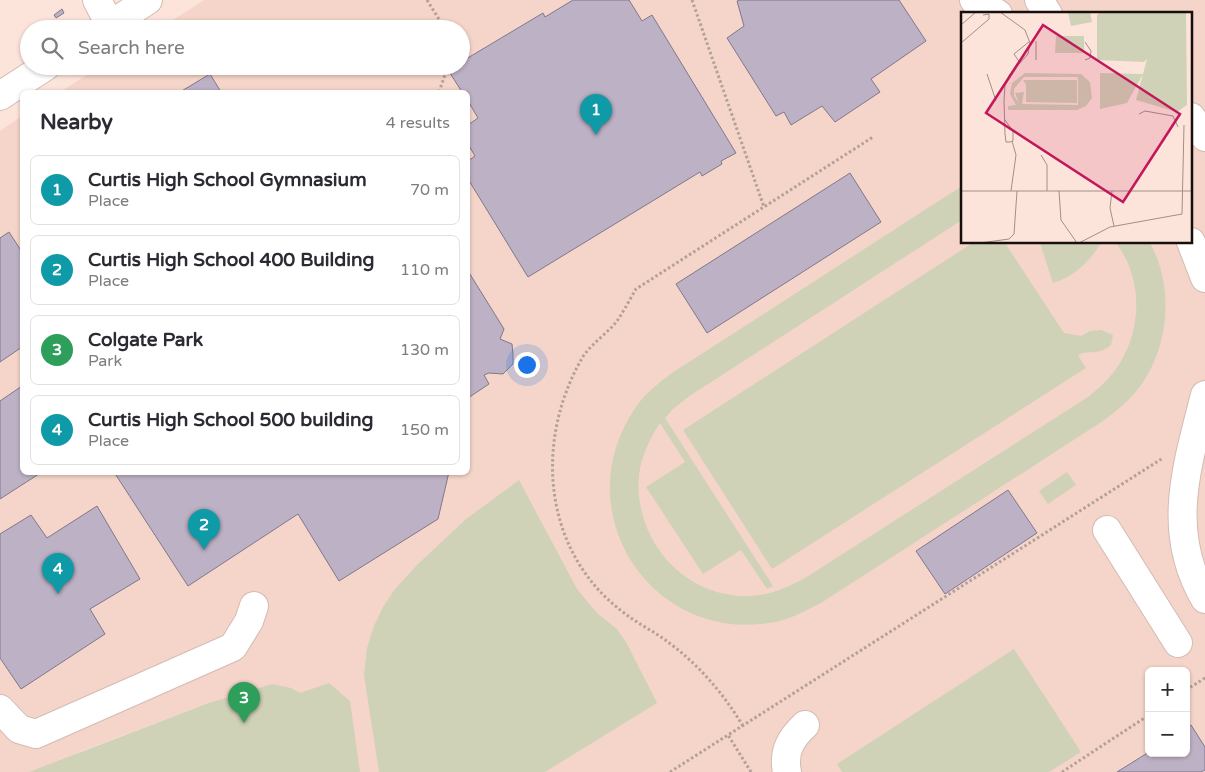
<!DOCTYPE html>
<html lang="en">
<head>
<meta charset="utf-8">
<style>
	body { margin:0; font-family:"Varela Round",sans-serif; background:#f7f7f7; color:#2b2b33 }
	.controls { position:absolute; right:15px; bottom:15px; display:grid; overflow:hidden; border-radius:8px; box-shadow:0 1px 4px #0004 }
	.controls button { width:45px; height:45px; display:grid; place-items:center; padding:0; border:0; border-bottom:1px solid #e1e1e2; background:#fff; color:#2b2b33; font:25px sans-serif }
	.you { position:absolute; left:526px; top:364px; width:18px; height:18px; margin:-12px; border:4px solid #fff; border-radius:50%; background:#1a73e8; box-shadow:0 0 0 8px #1a73e833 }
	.badge { display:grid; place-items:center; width:32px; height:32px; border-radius:50%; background:#b45309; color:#fff; font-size:16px; font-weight:700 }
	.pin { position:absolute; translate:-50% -41px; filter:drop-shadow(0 1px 2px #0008) }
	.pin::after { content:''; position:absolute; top:26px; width:18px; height:15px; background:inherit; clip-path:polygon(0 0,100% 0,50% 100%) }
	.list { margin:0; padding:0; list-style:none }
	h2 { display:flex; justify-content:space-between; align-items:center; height:65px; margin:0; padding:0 20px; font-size:21px }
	h2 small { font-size:16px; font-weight:400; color:#7c7c81 }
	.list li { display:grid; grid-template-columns:32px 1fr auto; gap:15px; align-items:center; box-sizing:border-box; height:70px; margin:0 10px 10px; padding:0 10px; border:1px solid #e1e1e2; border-radius:8px }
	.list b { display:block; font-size:19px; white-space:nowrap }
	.list p { margin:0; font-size:16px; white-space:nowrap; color:#7c7c81 }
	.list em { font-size:16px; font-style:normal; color:#7c7c81 }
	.icon { flex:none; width:28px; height:28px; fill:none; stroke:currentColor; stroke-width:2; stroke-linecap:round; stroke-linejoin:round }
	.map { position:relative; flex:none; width:1205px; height:772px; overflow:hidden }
	.search { position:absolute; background:#fff; box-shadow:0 1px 4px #0004; left:20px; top:20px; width:450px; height:55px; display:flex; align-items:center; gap:12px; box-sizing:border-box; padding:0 18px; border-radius:28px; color:#7c7c81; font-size:19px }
	.panel { position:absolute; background:#fff; box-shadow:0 1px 4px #0004; left:20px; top:90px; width:450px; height:385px; border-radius:8px }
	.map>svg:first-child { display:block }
	.built { fill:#f5d5c9; fill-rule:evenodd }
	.green { fill:#cfd2b6 }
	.building { fill:#bdb1c5; stroke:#817789 }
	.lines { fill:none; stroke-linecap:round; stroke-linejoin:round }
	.minor-casing { stroke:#d3bbb3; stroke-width:30 }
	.path { stroke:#b3a099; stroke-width:3; stroke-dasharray:2.5 2.5; stroke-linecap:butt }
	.minor { stroke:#fff; stroke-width:28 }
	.inset-road { fill:none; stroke:#a18f88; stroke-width:1 }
	.view { fill:#c2185b; fill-opacity:0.15; stroke:#c2185b; stroke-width:2.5 }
	.inset-edge { fill:none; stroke:#170f0c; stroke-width:2.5 }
</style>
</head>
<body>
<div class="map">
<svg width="1205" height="772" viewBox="0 0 1205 772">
	<rect width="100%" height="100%" fill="#fde4db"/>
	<path class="built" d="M204,0h1001v772h-852l-147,-68 -124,47 -30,14 -23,7h-29v-641l22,-15v356h446v-380h-408l41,-26h360v-37h-302zM962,14h229v228h-229zM1149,671h37v82h-37z"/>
	<g class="green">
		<path d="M962,186v34l-274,177 -15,12 -8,9 108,168 -6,3 -26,-39 -38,24 -57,-87 39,-25 -25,-39c-10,15 -19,34 -21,52 -6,65 46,124 112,121 20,-1 37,-9 54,-18l283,-181c9,-7 18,-15 25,-24 29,-37 32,-92 3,-130h34c22,40 20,92 -2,131 -11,20 -27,34 -45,47l-282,182c-15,7 -29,16 -46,19 -124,24 -211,-112 -139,-215 9,-14 23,-24 36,-34z"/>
		<path d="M974,242l31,1 59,90 17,3 9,-5 11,-1 12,5 -2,10c-15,12 -22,4 -33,10l8,13 -314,201 -89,-139z"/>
		<path d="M1040,243v-1l61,1c-11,18 -27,34 -48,40z"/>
		<path d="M1067,472l9,13 -28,19 -9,-13z"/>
		<path d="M519,480l58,109 20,24 20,16 9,13 31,61 -112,69h-166l-15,-97 3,-27 7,-22 9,-19 12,-18 21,-23 49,-46z"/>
		<path d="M1014,649l67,103 -32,20h-207l-5,-8z"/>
		<path d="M329,683l21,18 10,71h-331l177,-68 66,-20 19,4 9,5z"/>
	</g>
	<g class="building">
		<path d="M573,0h56l13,21 10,-6 84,138 -15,8 1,3 -20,12 -2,-4 -172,105 -60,-98v-18l7,-5 -7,-12v-19l10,-7 -10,-17v-9h-6l-14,-22 7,-4h6v-4l82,-49 2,4z"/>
		<path d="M740,0h159l27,41 -55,38 9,13 -45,30 -13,-16 -31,19 -7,-13 -8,4 -49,-78 17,-12 -7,-25z"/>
		<path d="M62,9l2,4 -8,5 -2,-3z"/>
		<path d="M210,74l11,18h-41z"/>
		<path d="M850,173l31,49 -174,111 -31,-49z"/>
		<path d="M9,232l13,20v95l-22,15v-124z"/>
		<path d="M468,271l36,58 -4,10 12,5 1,10v10l-10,10 -14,-1 -5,2 5,9 -21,14z"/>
		<path d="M22,386v86h20l-42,27v-98z"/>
		<path d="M114,472h335l-11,47 -99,62 -41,-67 -110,72z"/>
		<path d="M1008,490l29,43 -92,61 -29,-43z"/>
		<path d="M97,506l43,73 -50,30 15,25 -84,55 -21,-31v-124l31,-19 16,23z"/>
		<path d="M1191,725l14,22v23l-4,2h-84l32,-20v1h37v-26z"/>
	</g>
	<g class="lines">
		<defs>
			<g id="minor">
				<path d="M97,0l13,25"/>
				<path d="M974,0l24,14"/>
				<path d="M1039,0l9,14"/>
				<path d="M104,29l44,-29"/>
				<path d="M0,96l46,-30"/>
				<path d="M1191,117l14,20"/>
				<path d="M1191,242l14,36"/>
				<path d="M1205,395c-18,71 -40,136 0,204"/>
				<path d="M1107,530l71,113"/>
				<path d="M0,709l19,20 17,5 197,-87 16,-26 5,-15"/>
				<path d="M787,772c-4,-20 3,-33 18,-47"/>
			</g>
		</defs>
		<use href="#minor" class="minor-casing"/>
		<g class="path">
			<path d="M427,0l18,29"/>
			<path d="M692,0l72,207"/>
			<path d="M461,53v2"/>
			<path d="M439,92l9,-26"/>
			<path d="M1186,690l19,-12"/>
			<path d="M743,726c-20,-33 -44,-61 -75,-84 -13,-10 -28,-17 -41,-27 -83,-59 -94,-170 -46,-255 8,-15 25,-25 36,-39 7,-10 13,-22 19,-32l237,-152"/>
			<path d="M670,772l58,-37"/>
			<path d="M751,772l-23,-37 435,-277"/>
			<path d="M1062,772l87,-57"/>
		</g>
		<use href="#minor" class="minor"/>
	</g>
	<g transform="translate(961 12)">
		<rect width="231" height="231" fill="#fde4db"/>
		<path d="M107,0h22l2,10 -21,4zM140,0h85l1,93 -10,7 -41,-12 11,-41 -3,3 -47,-2v-45zM95,24h28v17h-29zM64,61l56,1 9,8 2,16 -6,8 -9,4h-69v-4l8,-1 -6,-11 2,-11zM63,65h54v28l-56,-1 2,-12 -9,1 4,10 -5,-7v-7zM139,61l43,1 -16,29 -27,6zM62,68h54v23l-51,-1v-17z" fill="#cfd2b6" fill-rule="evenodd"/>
		<path class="inset-road" d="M39,0l25,18 5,13 -2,11 -18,20 -5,11 -1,16 1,33 1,8h4l3,-1v-10l-8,-11M0,13l15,-13M0,31l28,-24v-5l-6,1M75,48v-19M124,48l5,-2 1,-7 -6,-9M59,51l-6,-9 16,-13M26,62l9,27M178,102l6,-3 28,5 5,11M80,143l6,10v26M0,179h232M50,179l5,-36 -4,-14M98,179l2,29 16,23M151,179l-2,17 4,18M19,231l29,-4 5,-5 3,-43M118,231l31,-16 72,-13 2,-89"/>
		<path class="view" d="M82,13l137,89 -57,88 -137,-89z"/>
		<rect width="231" height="231" class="inset-edge"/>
	</g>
</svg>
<div class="controls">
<button>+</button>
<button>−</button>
</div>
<div class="you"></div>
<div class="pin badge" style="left:596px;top:135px;background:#0f9aa8">1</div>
<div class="pin badge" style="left:204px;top:550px;background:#0f9aa8">2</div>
<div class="pin badge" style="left:244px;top:723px;background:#2e9e5b">3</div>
<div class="pin badge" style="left:58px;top:594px;background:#0f9aa8">4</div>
<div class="search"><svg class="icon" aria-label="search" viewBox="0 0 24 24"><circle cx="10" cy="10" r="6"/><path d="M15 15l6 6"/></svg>Search here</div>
<section class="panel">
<h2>Nearby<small>4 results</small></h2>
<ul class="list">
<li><span class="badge" style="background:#0f9aa8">1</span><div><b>Curtis High School Gymnasium</b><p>Place</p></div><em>70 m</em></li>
<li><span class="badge" style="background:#0f9aa8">2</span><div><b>Curtis High School 400 Building</b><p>Place</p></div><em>110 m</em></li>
<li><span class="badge" style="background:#2e9e5b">3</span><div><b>Colgate Park</b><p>Park</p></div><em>130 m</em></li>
<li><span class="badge" style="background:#0f9aa8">4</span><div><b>Curtis High School 500 building</b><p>Place</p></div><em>150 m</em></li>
</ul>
</section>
</div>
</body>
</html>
